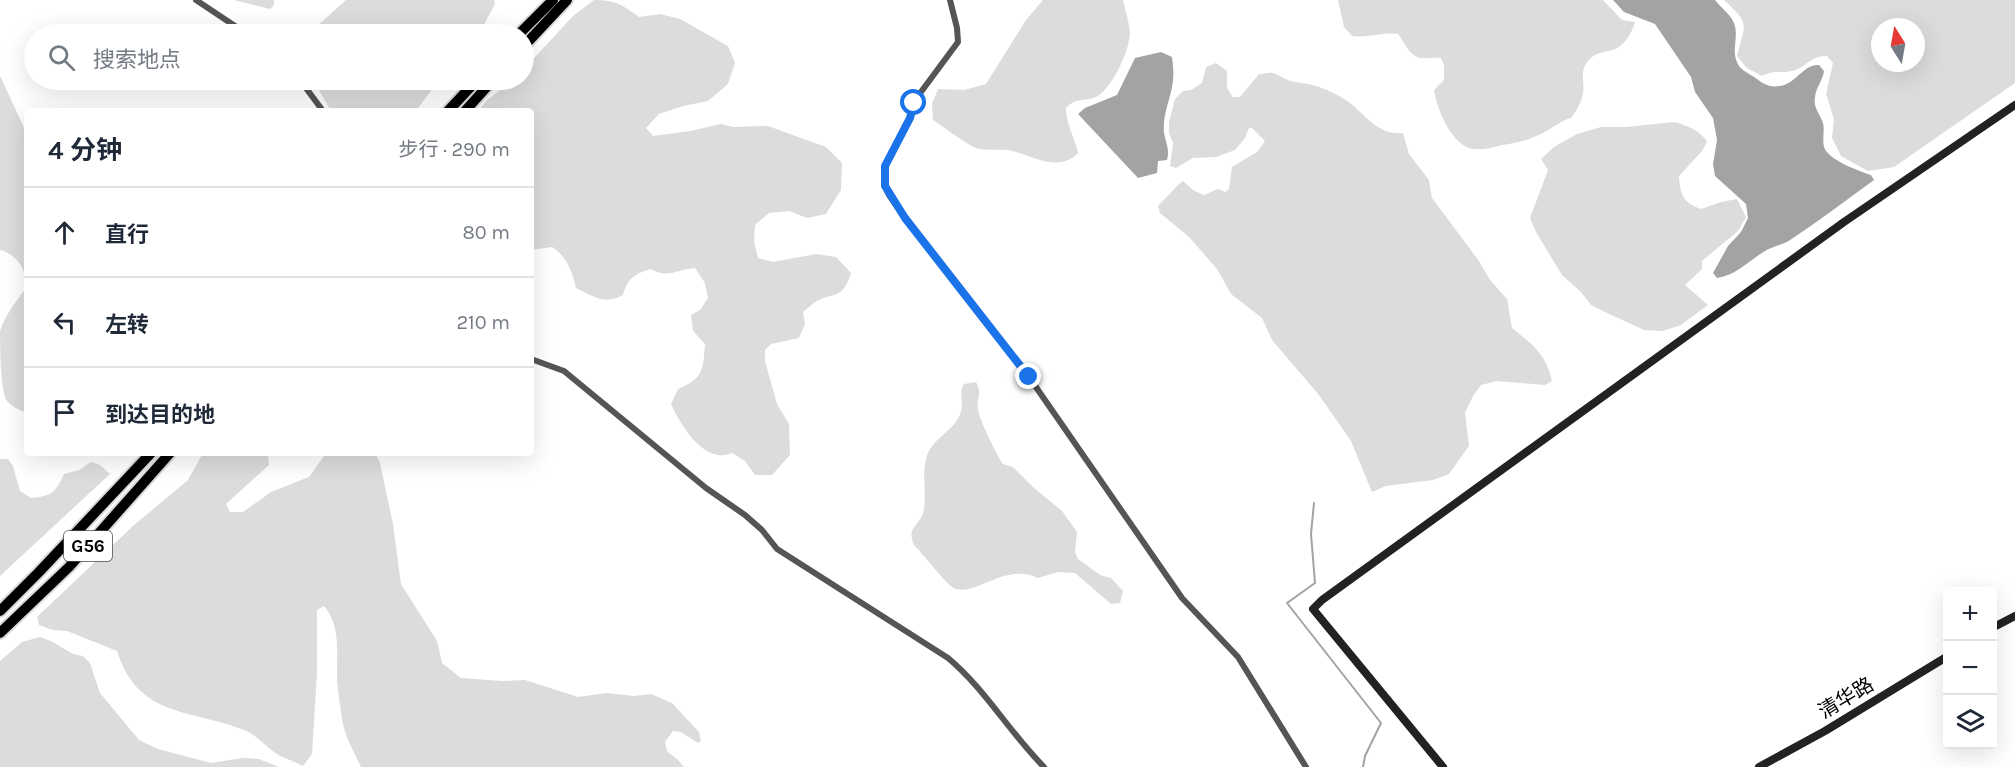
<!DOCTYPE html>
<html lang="zh">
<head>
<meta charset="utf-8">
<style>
	body { margin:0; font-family:Karla,"Noto Sans SC",sans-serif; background:#f6f6f7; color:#1f2937 }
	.controls { position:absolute; right:18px; bottom:18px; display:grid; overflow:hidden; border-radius:6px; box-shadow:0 6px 24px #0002 }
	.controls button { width:54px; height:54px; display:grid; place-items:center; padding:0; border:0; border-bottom:2px solid #e0e1e3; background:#fff; color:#1f2937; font:30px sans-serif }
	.compass { position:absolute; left:1871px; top:18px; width:54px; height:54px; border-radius:50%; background:#fff; box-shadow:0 6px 24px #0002; rotate:349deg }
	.stop { position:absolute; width:18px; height:18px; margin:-14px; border:4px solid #1a73e8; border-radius:50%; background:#fff }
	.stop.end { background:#1a73e8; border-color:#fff; box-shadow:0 2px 6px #0008 }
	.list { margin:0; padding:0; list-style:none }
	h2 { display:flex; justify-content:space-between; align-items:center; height:78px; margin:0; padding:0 24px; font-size:26px }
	h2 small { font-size:20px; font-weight:400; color:#747a83 }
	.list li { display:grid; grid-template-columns:39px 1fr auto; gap:18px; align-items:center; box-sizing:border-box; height:90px; padding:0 24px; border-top:2px solid #e0e1e3 }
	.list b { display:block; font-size:22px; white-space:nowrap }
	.list em { font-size:20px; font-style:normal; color:#747a83 }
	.icon { flex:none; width:33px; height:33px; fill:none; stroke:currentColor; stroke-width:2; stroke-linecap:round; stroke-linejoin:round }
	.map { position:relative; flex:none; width:2015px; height:767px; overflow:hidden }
	.search { position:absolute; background:#fff; box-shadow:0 6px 24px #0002; left:24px; top:24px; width:510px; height:66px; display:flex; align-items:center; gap:15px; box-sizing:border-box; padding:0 21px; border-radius:33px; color:#747a83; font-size:22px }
	.panel { position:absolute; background:#fff; box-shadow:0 6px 24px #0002; left:24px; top:108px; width:510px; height:348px; border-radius:6px }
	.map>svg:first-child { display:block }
	.green { fill:#dcdcdc; fill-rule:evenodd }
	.water { fill:#a3a3a3 }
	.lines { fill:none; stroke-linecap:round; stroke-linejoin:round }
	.stream { stroke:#a3a3a3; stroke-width:2 }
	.highway-casing { stroke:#dbdbdb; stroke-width:14 }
	.street { stroke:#555; stroke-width:6 }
	.secondary { stroke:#222; stroke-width:8 }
	.highway { stroke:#000; stroke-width:10 }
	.route { stroke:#1a73e8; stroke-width:8 }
	.labels { text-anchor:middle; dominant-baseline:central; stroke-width:5; stroke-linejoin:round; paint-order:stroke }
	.shield { fill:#fff; stroke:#4c4c4c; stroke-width:1.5 }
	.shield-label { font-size:18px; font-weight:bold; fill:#000 }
	.street-label { font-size:20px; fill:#000; stroke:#fff }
</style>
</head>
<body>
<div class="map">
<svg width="2015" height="767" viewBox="0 0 2015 767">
	<rect width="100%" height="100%" fill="#fff"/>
	<g class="green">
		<path d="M234,0h40v5l-4,4z"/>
		<path d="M346,0h148l1,4 -13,24 -6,6h-164l4,-7z"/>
		<path d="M594,0c22,0 28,5 45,17l21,-3 20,5 48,27 7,17 -7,21 -20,17 -25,5 -24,8 -13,14 7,8 37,-5 31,-7 12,3 35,-1 58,21 16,16 -1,27 -15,24 -19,4 -18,-7 -20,2 -14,12 -1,16 4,17 15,4 43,-8 20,3 15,16c-9,28 -17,18 -36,29 -4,3 -8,7 -12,10l2,12 -6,14 -28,6 -6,6v11l12,43 12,20 1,31 -18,20h-17l-10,-14 -13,-8c-4,1 -9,3 -14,2 -22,-4 -38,-32 -47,-51l7,-15c26,-11 25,-19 27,-45l-12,-13 -2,-16 9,-5 8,-12 -3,-15 -10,-15c-17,1 -27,11 -44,1 -17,5 -23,9 -28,26 -18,10 -31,1 -47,-7 -4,-17 -9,-31 -24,-41l-21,3v-139h-53l9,-11 26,-20h11v-11l49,-53z"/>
		<path d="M1043,0h80c2,10 6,22 7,32 0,18 -18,57 -34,65 -13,5 -19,0 -30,11 0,17 9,29 12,45 -20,21 -47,1 -70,-3 -10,-1 -23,1 -32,-2 -8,-3 -34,-22 -43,-28l-1,-16 6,-15 26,1 22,-6 40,-64z"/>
		<path d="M1338,0h265l19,20 13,2c-3,11 -11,25 -23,28 -9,3 -17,2 -24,11 -9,11 -3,20 -5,32 -2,10 -6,17 -12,25 -11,3 -18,10 -28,15 -13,7 -28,10 -41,12 -11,3 -22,6 -33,3 -19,-7 -32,-39 -35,-58l10,-10v-15l-3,-7c-7,-1 -14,1 -20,0 -11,-1 -17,-16 -23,-24 -16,-2 -30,4 -46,2l-8,-9z"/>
		<path d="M1724,0h291v83l-121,84 -26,4 -27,-15 -9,-18 2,-19 -8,-25 7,-31 -6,-7c-19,0 -21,13 -36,15 -12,3 -16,-2 -29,5l-15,-8 -10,-12c8,-33 14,-31 -13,-56zM1880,27h36v36h-36z"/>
		<path d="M1216,63l11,8v17l6,9h7l19,-23c4,0 10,-2 14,-1 7,2 14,8 22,9 17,2 34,7 49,17 20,12 32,37 59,34l6,21 20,26 3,18 47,63 11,19 17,19 5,29c21,17 34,26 40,53l-7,4 -48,-4 -16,4 -8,11 -8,17 4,33 -20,28 -16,6 -47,6 -14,6 -21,-51 -32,-46 -47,-55 -10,-22 -31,-24 -14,-25 -28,-32 -29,-24 -2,-7 21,-22 4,-3 10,9 11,5 14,-6 7,3 4,-3 3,-22 25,-15 8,-11 -13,-13h-3l-4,10 -10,12 -19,7 -23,1 -17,10 -6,-2 3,-23 -4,-10v-11l6,-23 8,-8 8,-1 11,-7 4,-16z"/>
		<path d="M0,76l27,58v149c-3,-16 -11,-29 -27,-33z"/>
		<path d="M313,80h126l-23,31h-85z"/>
		<path d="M1675,122c13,4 25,8 32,20l-5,9 -23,25c1,18 4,27 22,33l20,-7 16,-3 9,18 -8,14 -36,30v8l-17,16 23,20 -27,20 -18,6 -19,-1 -39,-18 -14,-7 -10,-13 -19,-17 -26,-43 -6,-14 18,-48 -7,-11 13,-12 23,-13 24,-7h25z"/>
		<path d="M27,287v126c-6,-2 -16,-7 -20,-12 -7,-10 -7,-59 -7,-70 4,-14 18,-33 27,-44z"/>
		<path d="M976,382c7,13 0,16 2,28 1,9 19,46 25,54l10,3 21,21 28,23 15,21 -2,20 3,7 22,16 11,3 12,13 -3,12 -9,1 -36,-31 -17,-1 -20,6c-33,-17 -66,22 -86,9 -9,-7 -29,-33 -38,-42 -7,-17 2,-17 8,-29 7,-17 -3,-45 7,-65 8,-15 28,-23 32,-40 3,-9 -3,-19 3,-27z"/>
		<path d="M203,453l65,1 1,11 -43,39 4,8h13l28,-20 38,-15 17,-24h49l5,10 13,61 8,60 36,57 5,22 19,15 41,3 23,-1 53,17 28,-4 28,3 17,-2 21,9 27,29 2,9 -3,2 -17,-11 -8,-1 -8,11 2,9 11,9 6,7h-323c-7,-15 -16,-30 -19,-48 -2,-15 -5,-31 -5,-46 0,-23 3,-49 -13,-67l-7,4v62l-5,82 -9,12c-9,-5 -21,-8 -29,-14 -10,-7 -19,-18 -30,-22 -53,-21 -106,-12 -127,-79l-50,-20 -14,-1 -14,-5 -2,-8 96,-91 55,-46z"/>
		<path d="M0,459h8l5,7 7,25 11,7c21,-2 24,-5 33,-24l15,-4 12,-8 9,3 10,9 -110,102z"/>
		<path d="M40,637l11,4 22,13 10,2 7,7 10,30 39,47 19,9 53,14 32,-5 16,1 20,8h-279v-106l22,-19z"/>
	</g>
	<g class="water">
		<path d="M1613,0h102c5,7 14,13 18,21 7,13 -2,29 4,41 2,7 11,11 17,15 8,6 15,11 26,9 16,-2 23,-22 39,-21l5,6c-1,9 -8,16 -9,26 -2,11 5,17 8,26 2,7 -1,16 1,24 4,13 35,24 47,28l3,5c-28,20 -55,41 -84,60 -7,5 -17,6 -25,11 -17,10 -28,24 -48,27l-4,-5 15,-27 13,-14 7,-14 -2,-14 -31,-28 -2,-12 4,-24 -4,-22 -18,-26 -4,-15 -36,-53 -31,-12z"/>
		<path d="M1161,52l11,5c1,8 2,16 1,24 -2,18 -11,33 -9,52 2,10 6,17 3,27l-9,1 -1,12 -19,5 -60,-64 7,-6 32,-13 18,-37z"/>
	</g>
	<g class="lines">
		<path class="stream" d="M1314,503l-3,31 4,49 -28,20 94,120 -16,33 -2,11"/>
		<defs>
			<g id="highway">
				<path d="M519,34l34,-34"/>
				<path d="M524,46l43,-46"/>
				<path d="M448,111l29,-31"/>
				<path d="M465,111l28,-31"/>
				<path d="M0,611l39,-39 112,-119"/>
				<path d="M0,633l69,-66 101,-114"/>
			</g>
		</defs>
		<use href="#highway" class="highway-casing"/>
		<g class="street">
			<path d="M196,0l51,34"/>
			<path d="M950,0l7,28 1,14 -40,54 -8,22 -25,48v20l4,9 16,23 124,159 153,221 56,59 68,110"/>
			<path d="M300,80l23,31"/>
			<path d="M531,359l33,12 142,117 39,27 17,15 15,19 171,109c37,31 62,75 96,109"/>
		</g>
		<g class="secondary">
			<path d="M1992,628l23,-12"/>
			<path d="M1443,767l-130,-158 9,-9 522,-378 171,-117"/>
			<path d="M1759,767l66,-36 123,-75"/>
		</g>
		<use href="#highway" class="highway"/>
	</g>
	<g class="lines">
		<path class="route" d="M914,103l-4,15 -25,48v20l20,32 124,159"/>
	</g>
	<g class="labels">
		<rect class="shield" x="64" y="531" width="48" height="30" rx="4.5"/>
		<g class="shield-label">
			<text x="88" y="546">G56</text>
		</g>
		<g class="street-label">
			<text transform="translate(1846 698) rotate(-31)">清华路</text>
		</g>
	</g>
</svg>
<div class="controls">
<button>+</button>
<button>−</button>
<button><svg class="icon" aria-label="layers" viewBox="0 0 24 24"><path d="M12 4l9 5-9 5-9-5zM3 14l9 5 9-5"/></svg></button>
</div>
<svg class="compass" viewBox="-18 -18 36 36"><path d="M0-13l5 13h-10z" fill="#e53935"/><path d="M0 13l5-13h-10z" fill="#747a83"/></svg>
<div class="stop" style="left:914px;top:103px"></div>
<div class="stop end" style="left:1029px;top:377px"></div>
<div class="search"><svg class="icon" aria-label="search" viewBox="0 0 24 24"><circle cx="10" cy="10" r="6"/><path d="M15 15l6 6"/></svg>搜索地点</div>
<section class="panel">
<h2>4 分钟<small>步行 · 290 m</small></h2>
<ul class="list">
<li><svg class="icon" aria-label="ahead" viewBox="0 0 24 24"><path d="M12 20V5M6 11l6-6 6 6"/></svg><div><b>直行</b></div><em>80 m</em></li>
<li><svg class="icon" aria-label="left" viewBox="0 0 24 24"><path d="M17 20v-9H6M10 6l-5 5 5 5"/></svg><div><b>左转</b></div><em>210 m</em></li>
<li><svg class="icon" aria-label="arrive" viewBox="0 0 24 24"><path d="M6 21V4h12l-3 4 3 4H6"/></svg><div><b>到达目的地</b></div></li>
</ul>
</section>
</div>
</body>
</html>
